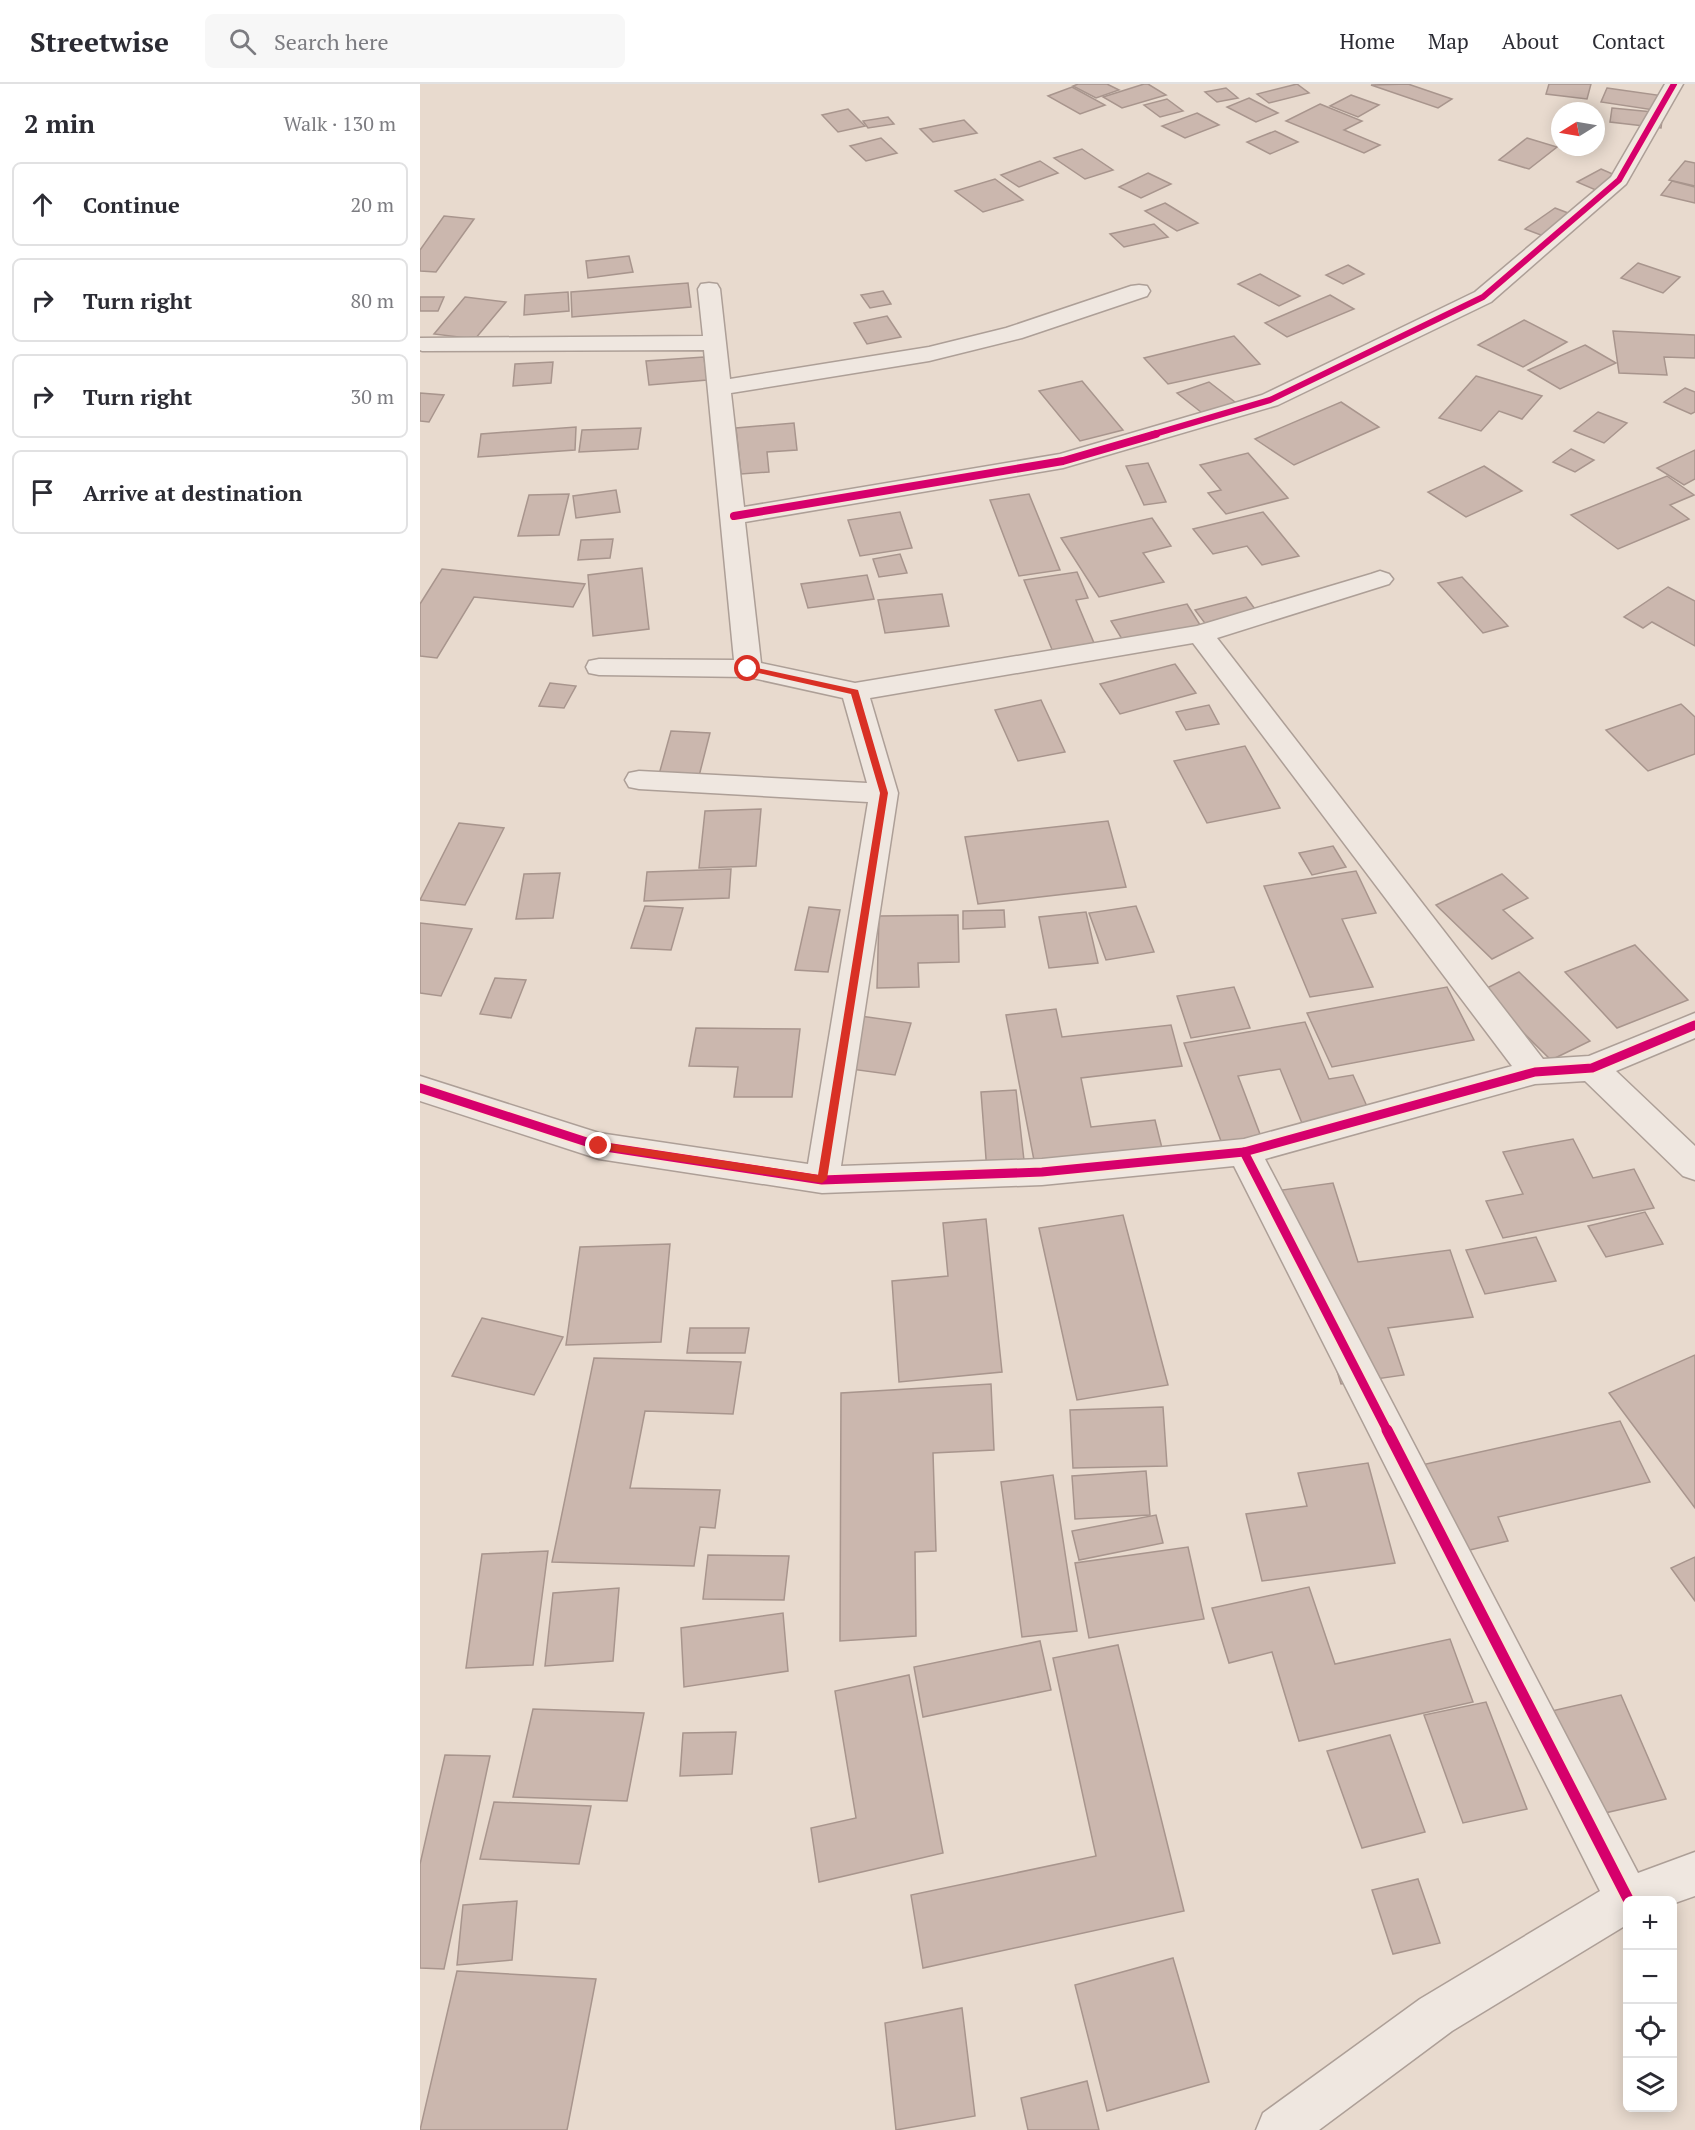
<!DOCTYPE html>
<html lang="en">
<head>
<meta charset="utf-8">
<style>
	body { margin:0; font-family:"PT Serif",serif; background:#f7f7f7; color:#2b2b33 }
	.controls { position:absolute; right:18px; bottom:18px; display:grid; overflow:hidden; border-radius:9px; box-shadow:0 3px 15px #0003 }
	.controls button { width:54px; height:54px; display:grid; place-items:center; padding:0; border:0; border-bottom:2px solid #e1e1e2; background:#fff; color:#2b2b33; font:30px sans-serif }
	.compass { position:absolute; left:1131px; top:18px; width:54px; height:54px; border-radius:50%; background:#fff; box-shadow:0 3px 15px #0003; rotate:259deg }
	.stop { position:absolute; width:18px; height:18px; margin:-14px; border:4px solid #d93025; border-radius:50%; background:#fff }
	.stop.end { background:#d93025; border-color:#fff; box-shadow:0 2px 6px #0008 }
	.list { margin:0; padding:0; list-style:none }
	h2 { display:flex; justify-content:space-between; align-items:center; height:78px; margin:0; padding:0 24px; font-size:26px }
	h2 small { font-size:20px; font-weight:400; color:#7c7c81 }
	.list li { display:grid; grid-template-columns:39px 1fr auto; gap:18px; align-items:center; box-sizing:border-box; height:84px; margin:0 12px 12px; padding:0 12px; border:2px solid #e1e1e2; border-radius:9px }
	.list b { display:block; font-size:22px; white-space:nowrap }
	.list em { font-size:20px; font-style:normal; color:#7c7c81 }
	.icon { flex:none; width:33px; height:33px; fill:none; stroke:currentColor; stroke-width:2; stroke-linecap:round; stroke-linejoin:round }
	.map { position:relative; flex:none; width:1275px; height:2046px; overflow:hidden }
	header { display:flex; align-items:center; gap:36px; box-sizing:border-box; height:84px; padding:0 30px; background:#fff; border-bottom:2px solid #e1e1e2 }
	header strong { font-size:28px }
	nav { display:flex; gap:33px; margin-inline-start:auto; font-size:21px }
	.search { width:420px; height:54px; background:#f7f7f7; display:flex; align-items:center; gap:15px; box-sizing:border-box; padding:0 21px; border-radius:9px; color:#7c7c81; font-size:22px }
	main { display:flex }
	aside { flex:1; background:#fff }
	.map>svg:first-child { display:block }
	.building { fill:#cbb7ae; stroke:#a8958d; stroke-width:1.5 }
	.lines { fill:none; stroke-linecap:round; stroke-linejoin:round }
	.street-casing { stroke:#ad9f97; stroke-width:3 }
	.street { fill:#efe7e0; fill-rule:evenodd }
	.cycleway-far3-casing { stroke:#f9e5d3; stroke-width:8 }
	.cycleway-far2-casing { stroke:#f9e5d3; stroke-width:10 }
	.cycleway-far1-casing { stroke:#f9e5d3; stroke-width:13 }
	.cycleway-casing { stroke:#f9e5d3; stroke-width:15 }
	.cycleway-far3 { stroke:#d6006c; stroke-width:6 }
	.cycleway-far2 { stroke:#d6006c; stroke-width:8 }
	.cycleway-far1 { stroke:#d6006c; stroke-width:9 }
	.cycleway { stroke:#d6006c; stroke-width:11 }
	.route { fill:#d93025 }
</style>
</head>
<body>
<header>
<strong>Streetwise</strong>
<div class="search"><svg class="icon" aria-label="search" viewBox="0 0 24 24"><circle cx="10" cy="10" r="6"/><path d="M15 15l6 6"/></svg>Search here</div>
<nav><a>Home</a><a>Map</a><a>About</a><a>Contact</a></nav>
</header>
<main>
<aside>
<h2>2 min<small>Walk · 130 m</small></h2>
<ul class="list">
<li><svg class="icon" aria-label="ahead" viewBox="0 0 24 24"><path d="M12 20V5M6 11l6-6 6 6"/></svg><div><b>Continue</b></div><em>20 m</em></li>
<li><svg class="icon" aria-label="right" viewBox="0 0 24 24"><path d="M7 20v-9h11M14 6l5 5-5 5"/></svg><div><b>Turn right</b></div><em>80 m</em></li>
<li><svg class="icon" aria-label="right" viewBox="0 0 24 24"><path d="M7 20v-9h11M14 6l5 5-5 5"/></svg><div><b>Turn right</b></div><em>30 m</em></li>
<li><svg class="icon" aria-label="arrive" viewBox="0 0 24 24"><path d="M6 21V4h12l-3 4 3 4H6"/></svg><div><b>Arrive at destination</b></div></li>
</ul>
</aside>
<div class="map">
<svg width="1275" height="2046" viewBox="0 0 1275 2046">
	<rect width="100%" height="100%" fill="#e8dace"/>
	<g class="building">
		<path d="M658,0h29l12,6 -23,8 -23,-12z"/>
		<path d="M724,0h4l18,11 -44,13 -19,-11z"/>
		<path d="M877,0l12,9 -40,10 -12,-9z"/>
		<path d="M988,0l44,15 -14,9 -67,-23z"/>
		<path d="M1129,0h42l-4,15 -41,-5z"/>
		<path d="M652,3l33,18 -25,9 -32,-18z"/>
		<path d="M806,4l12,10 -21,4 -12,-10z"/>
		<path d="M1187,4l64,9 -4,15 -66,-10z"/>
		<path d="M931,11l28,10 -21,12 -28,-11z"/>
		<path d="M829,14l29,15 -22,9 -29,-15z"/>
		<path d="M747,15l16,12 -23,6 -16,-12z"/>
		<path d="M900,20l42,17 -18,9 36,15 -16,8 -78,-32z"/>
		<path d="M1192,24l51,5 -2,15 -51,-6z"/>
		<path d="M428,25l17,17 -27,6 -16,-17z"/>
		<path d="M777,29l22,12 -34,13 -23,-12z"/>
		<path d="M468,33l6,7 -26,4 -5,-7z"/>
		<path d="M544,36l13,13 -44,9 -13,-13z"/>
		<path d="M855,47l23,11 -28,12 -23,-12z"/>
		<path d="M461,54l16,15 -31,8 -16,-15z"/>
		<path d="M1107,54l30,9 -28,22 -30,-9z"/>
		<path d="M662,65l31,21 -28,9 -31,-21z"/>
		<path d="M620,77l18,12 -39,14 -18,-12z"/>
		<path d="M1265,77l10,2v23l-26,-6z"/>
		<path d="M1181,85l21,9 -24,13 -21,-9z"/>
		<path d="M728,89l23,11 -30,14 -22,-11z"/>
		<path d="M575,95l28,21 -40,12 -28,-21z"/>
		<path d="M1252,97l23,6v16l-34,-8z"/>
		<path d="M745,119l33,20 -21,8 -32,-20z"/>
		<path d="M1135,124l21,8 -30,21 -21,-8z"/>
		<path d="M24,132l30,3 -38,53 -16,-1v-21z"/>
		<path d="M734,140l14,13 -44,10 -14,-13z"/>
		<path d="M209,172l4,16 -45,6 -2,-17z"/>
		<path d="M1218,179l42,14 -17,16 -42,-15z"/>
		<path d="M928,181l16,9 -21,10 -17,-9z"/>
		<path d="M840,190l40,22 -21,10 -41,-22z"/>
		<path d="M268,199l3,24 -119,10 -1,-25z"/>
		<path d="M463,207l8,13 -21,4 -9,-13z"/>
		<path d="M148,208l1,19 -45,4 1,-20z"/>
		<path d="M910,211l24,14 -67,28 -22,-14z"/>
		<path d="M0,213h24l-6,14h-18z"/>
		<path d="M45,213l41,5 -31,37 -41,-5z"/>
		<path d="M467,232l14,21 -34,7 -13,-21z"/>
		<path d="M1104,236l43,22 -44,25 -45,-22z"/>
		<path d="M1193,247l82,4v23l-31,-1 3,18 -48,-2z"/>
		<path d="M814,252l26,28 -92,20 -24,-26z"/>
		<path d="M1165,261l31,18 -56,26 -32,-19z"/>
		<path d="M284,273l3,23 -58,5 -3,-24z"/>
		<path d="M133,278l-2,21 -38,3 2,-22z"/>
		<path d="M1056,292l66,20 -20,23 -23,-8 -18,20 -42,-13z"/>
		<path d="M662,297l41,49 -43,11 -41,-50z"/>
		<path d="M789,298l35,27 -33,11 -34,-27z"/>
		<path d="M1265,304l10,4v20l-4,2 -27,-12z"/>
		<path d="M0,309l24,2 -15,27 -9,-1z"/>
		<path d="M921,318l38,25 -85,38 -39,-26z"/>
		<path d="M1178,328l29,11 -23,20 -30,-12z"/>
		<path d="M374,339l3,27 -30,2 2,20 -28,2 -5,-46z"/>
		<path d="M156,343l-1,23 -97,7 3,-23z"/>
		<path d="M221,344l-3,21 -59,3 3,-22z"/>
		<path d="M1151,365l23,11 -19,12 -22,-10z"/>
		<path d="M1275,366v29l-11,6 -27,-17z"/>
		<path d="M828,369l40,45 -62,16 -18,-21 13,-3 -21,-25z"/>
		<path d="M728,379l18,39 -22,3 -18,-39z"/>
		<path d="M1064,382l38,25 -56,26 -38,-25z"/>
		<path d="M1247,392l27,19 -24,10 19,14 -71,30 -47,-34z"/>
		<path d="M196,406l4,22 -44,6 -3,-22z"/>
		<path d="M149,410l-10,41 -41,1 11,-41z"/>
		<path d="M609,410l31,76 -41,6 -29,-76z"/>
		<path d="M480,428l12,36 -52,8 -12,-36z"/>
		<path d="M843,428l36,44 -37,9 -15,-19 -34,8 -20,-25z"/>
		<path d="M732,434l19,28 -28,7 21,29 -65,15 -38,-59z"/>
		<path d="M193,455l-3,19 -32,2 3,-20z"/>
		<path d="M480,470l7,19 -28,4 -6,-18z"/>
		<path d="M222,484l7,61 -56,7 -5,-61z"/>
		<path d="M22,485l143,15 -12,23 -99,-10 -37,61 -17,-2v-52z"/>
		<path d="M657,488l11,26 -12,2 23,55 -42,7 -33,-82z"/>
		<path d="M447,491l7,24 -66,9 -7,-24z"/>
		<path d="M1042,493l46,49 -25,7 -45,-50z"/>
		<path d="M1248,503l27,14v45l-43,-24 -9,6 -19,-11z"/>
		<path d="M522,510l7,32 -64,7 -7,-33z"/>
		<path d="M826,513l12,16 -51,13 -12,-16z"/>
		<path d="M767,520l15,24 -77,16 -14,-23z"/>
		<path d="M755,580l21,29 -76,21 -20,-30z"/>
		<path d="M130,599l26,3 -12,22 -25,-2z"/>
		<path d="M621,616l24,52 -47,9 -23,-51z"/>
		<path d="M1261,620l14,13v37l-47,17 -42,-41z"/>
		<path d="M789,621l10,19 -33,6 -10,-18z"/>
		<path d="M251,647l39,2 -12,47 -40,-2z"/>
		<path d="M825,662l35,62 -73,15 -33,-62z"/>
		<path d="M341,725l-5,57 -57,2 6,-57z"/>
		<path d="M688,737l18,66 -148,17 -13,-67z"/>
		<path d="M39,739l45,5 -39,77 -45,-5z"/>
		<path d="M913,762l13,21 -34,8 -13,-22z"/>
		<path d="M311,785l-2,29 -85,3 3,-29z"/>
		<path d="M936,787l20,42 -34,6 31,68 -63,10 -46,-111z"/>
		<path d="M140,789l-7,45 -37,1 8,-45z"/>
		<path d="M1082,790l26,24 -25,12 30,28 -41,21 -56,-54z"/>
		<path d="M225,822l38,2 -12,42 -40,-2z"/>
		<path d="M716,822l18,46 -48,8 -17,-47z"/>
		<path d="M389,823l31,3 -12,62 -33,-2z"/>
		<path d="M584,826l1,17 -42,2v-18z"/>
		<path d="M666,828l12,51 -49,5 -10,-51z"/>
		<path d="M538,831l1,47 -41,1 1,24 -42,1 2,-72z"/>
		<path d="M0,839l52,6 -31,67 -21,-3z"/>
		<path d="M1215,861l53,55 -71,28 -52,-56z"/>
		<path d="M1099,888l71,69 -39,19 -70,-69z"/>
		<path d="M75,894l31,2 -15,38 -31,-4z"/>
		<path d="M814,903l16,41 -59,10 -14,-42z"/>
		<path d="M1027,903l27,53 -142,27 -25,-54z"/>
		<path d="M636,925l6,28 109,-12 11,41 -101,12 10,49 64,-7 10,40 -128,16 -31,-161z"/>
		<path d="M440,932l51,7 -16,52 -52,-7z"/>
		<path d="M885,938l24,57 24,-4 20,45 -67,13 -26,-64 -42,7 25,66 -39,7 -40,-106z"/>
		<path d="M276,944l104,1 -8,68h-58l4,-30 -49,-1z"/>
		<path d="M596,1006l9,79 -38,3 -6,-80z"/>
		<path d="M1153,1055l20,39 41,-9 20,39 -151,30 -17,-37 37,-7 -20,-42z"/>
		<path d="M913,1099l25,79 92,-12 23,67 -85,11 16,47 -63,9 -59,-194z"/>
		<path d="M1225,1128l18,32 -57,13 -18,-31z"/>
		<path d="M703,1131l45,170 -91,15 -38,-172z"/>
		<path d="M566,1135l16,153 -103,10 -7,-101 56,-5 -5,-53z"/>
		<path d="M1116,1153l20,44 -71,13 -19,-44z"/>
		<path d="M250,1160l-9,98 -95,3 14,-98z"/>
		<path d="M62,1234l81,19 -29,58 -82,-19z"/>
		<path d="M270,1244h59l-4,25h-58z"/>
		<path d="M1275,1271v153l-86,-115z"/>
		<path d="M174,1274l147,4 -8,52 -88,-3 -15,77 90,2 -5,38 -15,-1 -6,39 -142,-4z"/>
		<path d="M571,1300l3,66 -61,3 3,98 -21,1 1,84 -76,5 1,-248z"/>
		<path d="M743,1323l4,59 -94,2 -3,-58z"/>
		<path d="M1200,1337l30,61 -152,35 10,24 -64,15 -36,-88z"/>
		<path d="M948,1379l27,100 -133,18 -16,-67 61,-8 -9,-33z"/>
		<path d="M726,1387l4,44 -75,4 -3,-43z"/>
		<path d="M633,1391l24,156 -55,6 -21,-155z"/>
		<path d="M736,1431l7,28 -84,17 -7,-29z"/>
		<path d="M768,1463l16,72 -115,19 -14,-75z"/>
		<path d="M128,1467l-15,114 -67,3 16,-114z"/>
		<path d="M288,1471l81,1 -5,44 -81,-1z"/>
		<path d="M1275,1473v44l-24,-33z"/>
		<path d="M889,1503l26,77 115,-25 23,63 -174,39 -27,-89 -43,11 -17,-55z"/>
		<path d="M199,1504l-6,73 -68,5 8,-73z"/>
		<path d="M363,1529l5,58 -104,16 -3,-59z"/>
		<path d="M620,1557l11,49 -128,27 -9,-50z"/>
		<path d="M698,1561l66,266 -261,57 -12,-73 185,-39 -43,-198z"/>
		<path d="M489,1591l34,178 -124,29 -8,-54 45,-10 -21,-127z"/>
		<path d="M1201,1611l45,104 -83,19 -40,-105z"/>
		<path d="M1066,1618l41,107 -64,14 -39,-108z"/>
		<path d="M113,1625l111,4 -17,88 -114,-4z"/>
		<path d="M316,1648l-4,42 -52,2 3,-43z"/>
		<path d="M970,1651l35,97 -63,16 -35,-97z"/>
		<path d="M25,1671l45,1 -46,213 -24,-1v-104z"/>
		<path d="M74,1718l97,4 -12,58 -99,-5z"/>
		<path d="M998,1795l22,64 -47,11 -21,-64z"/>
		<path d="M97,1817l-5,59 -55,5 6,-60z"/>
		<path d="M753,1874l36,124 -102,29 -32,-126z"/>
		<path d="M37,1887l139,8 -29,151h-147z"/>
		<path d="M542,1924l13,108 -79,14 -11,-107z"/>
		<path d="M667,1997l12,49h-71l-7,-32z"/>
	</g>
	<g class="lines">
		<defs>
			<path id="street" d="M1245,0h18l-57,100 -135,118 -213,103 -215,63 -318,54 16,141 94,20 342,-57 174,-52 9,-3 9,3 4,5 -4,5 -172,54 326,421 46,-3 106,-43v25l-79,33 79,75v34l-12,-4 -98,-95 -50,3 -270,75 373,714 57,-21v44l-23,8v-4h-44v24l-176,107 -133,99h-63l7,-17 157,-114 180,-108 -366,-725 -192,19 -220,8 -223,-34 -179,-58v-25l179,57 209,31 60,-362 -229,-13 -10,-2 -4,-7 4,-7 10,-2 228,12 -24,-85 -95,-21 -149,-2 -10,-2 -3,-6 3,-6 10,-2 135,1 -30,-310 -282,1 -2,-1v-12l283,-2 -5,-47 3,-5 8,-1 8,1 3,5 10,90 199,-32 77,-19 125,-42 8,-1 8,1 3,5 -3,5 -125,42 -93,23 -198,32 13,114 316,-53 202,-59 213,-103 136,-115zM773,559l319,423 -268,73 -202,20 -201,7 57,-373 -28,-95z"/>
		</defs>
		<use href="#street" class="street-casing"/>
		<use href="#street" class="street"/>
		<defs>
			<path id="cycleway-far3" d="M731,351l119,-35 213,-103 136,-117 55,-96"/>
			<path id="cycleway-far2" d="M314,432l329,-55 93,-27"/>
			<g id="cycleway-far1">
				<path d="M0,1004l179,58 223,34 220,-8 202,-20 291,-80 57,-4 103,-43"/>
				<path d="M824,1068l144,280"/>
			</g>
			<path id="cycleway" d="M967,1346l241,469"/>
		</defs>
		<use href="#cycleway-far3" class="cycleway-far3-casing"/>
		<use href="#cycleway-far2" class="cycleway-far2-casing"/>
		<use href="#cycleway-far1" class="cycleway-far1-casing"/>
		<use href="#cycleway" class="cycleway-casing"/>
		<use href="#cycleway-far3" class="cycleway-far3"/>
		<use href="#cycleway-far2" class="cycleway-far2"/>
		<use href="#cycleway-far1" class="cycleway-far1"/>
		<use href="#cycleway" class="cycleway"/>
	</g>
	<path class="route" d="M328,582l110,24 30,103 -61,386 -5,4 -223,-34 -5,-3 5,-4 219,33 62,-382 -29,-99 -106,-24v-3z"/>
</svg>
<div class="controls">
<button>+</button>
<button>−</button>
<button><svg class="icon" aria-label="locate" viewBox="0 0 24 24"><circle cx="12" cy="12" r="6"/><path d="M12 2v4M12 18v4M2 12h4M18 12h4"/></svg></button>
<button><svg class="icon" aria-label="layers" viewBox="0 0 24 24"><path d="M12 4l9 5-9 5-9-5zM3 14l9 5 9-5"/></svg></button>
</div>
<svg class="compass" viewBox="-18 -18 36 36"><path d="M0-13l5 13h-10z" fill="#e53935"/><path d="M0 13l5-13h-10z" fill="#7c7c81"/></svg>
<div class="stop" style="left:328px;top:585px"></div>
<div class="stop end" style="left:179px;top:1062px"></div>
</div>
</main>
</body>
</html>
